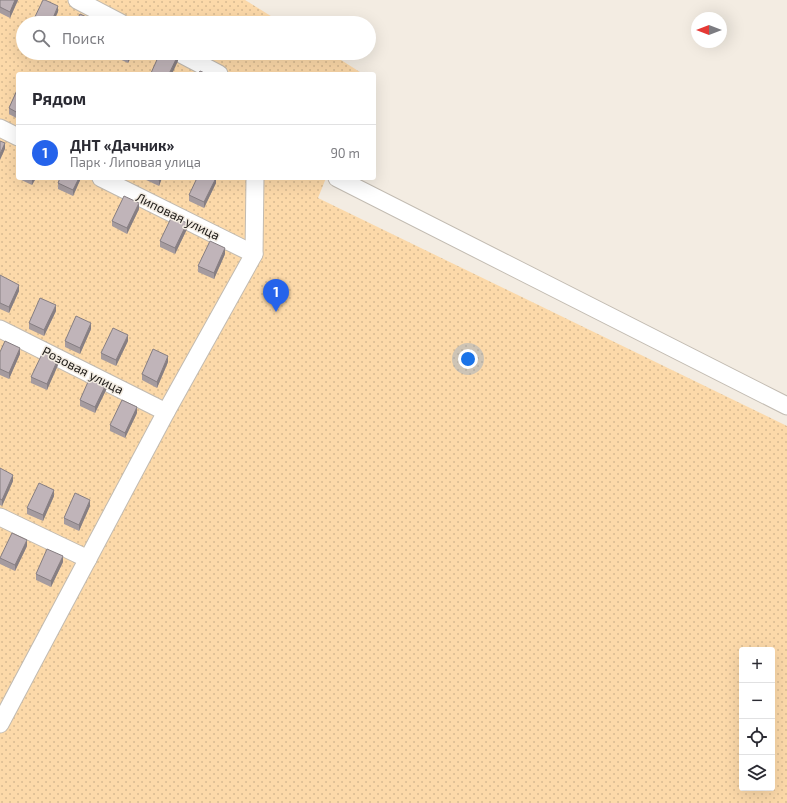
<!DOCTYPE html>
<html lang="ru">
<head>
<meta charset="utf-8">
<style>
	body { margin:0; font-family:"Exo 2",sans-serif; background:#f2f2f3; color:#2b2b33 }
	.controls { position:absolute; right:12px; bottom:12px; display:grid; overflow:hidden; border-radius:4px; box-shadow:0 4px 16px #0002 }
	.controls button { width:36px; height:36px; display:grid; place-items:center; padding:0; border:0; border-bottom:1px solid #e1e1e2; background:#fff; color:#2b2b33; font:20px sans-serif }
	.compass { position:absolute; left:691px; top:12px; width:36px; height:36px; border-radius:50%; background:#fff; box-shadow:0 4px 16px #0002; rotate:270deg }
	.you { position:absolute; left:468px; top:359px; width:14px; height:14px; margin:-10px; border:3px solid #fff; border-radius:50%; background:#1a73e8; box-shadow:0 0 0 6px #1a73e833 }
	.badge { display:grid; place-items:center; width:26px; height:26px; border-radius:50%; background:#2563eb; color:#fff; font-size:13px; font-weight:700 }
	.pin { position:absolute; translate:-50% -33px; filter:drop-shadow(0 1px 2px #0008) }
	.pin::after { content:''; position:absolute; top:21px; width:14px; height:12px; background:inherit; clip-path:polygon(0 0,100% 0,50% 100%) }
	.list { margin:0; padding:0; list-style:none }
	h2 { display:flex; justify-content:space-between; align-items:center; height:52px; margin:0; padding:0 16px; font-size:17px }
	h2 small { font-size:13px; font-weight:400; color:#7c7c81 }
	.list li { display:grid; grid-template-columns:26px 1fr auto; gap:12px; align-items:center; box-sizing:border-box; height:56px; padding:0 16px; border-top:1px solid #e1e1e2 }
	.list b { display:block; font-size:15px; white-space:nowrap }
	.list p { margin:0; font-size:13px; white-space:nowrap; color:#7c7c81 }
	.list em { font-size:13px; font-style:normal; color:#7c7c81 }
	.icon { flex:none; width:22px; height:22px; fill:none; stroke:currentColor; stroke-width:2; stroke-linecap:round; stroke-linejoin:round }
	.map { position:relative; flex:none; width:787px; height:803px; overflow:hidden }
	.search { position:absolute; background:#fff; box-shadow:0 4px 16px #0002; left:16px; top:16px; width:360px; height:44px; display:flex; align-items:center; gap:10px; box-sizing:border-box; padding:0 14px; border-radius:22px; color:#7c7c81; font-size:15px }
	.panel { position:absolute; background:#fff; box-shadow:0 4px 16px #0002; left:16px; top:72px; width:360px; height:108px; border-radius:4px }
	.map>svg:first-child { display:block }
	.park { fill:url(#park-dots); fill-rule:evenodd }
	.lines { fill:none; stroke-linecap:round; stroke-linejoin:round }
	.street-casing { stroke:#c2bbb1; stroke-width:19 }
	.street { stroke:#fff; stroke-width:17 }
	.wall { fill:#a59b9f }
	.shaded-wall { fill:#867e82 }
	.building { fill:#c0b4b9; stroke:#867e82 }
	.labels { text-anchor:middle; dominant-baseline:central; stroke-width:3; stroke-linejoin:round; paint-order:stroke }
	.street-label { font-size:13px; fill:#1d1a17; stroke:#f3ece2 }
</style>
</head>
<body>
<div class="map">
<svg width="787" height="803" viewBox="0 0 787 803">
	<defs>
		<pattern id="park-dots" width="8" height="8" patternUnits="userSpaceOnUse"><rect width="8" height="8" fill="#fcd9a9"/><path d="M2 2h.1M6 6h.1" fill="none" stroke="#d8ba91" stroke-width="1.8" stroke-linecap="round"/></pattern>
	</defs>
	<rect width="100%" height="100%" fill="#f3ece2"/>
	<path class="park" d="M0,0h245l37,23h-259v30h307l33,21h-345v104h308l-8,20 469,228v377h-787zM742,650h30v138h-30z"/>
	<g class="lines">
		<defs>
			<g id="street">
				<path d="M77,0l44,23"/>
				<path d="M179,53l40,21"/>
				<path d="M0,128l18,9"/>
				<path d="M101,178l153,76"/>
				<path d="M337,178l450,228"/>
				<path d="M0,329l166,83"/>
				<path d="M0,517l88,42"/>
				<path d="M0,724l166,-312 88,-158 1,-76"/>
			</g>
		</defs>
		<use href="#street" class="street-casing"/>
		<use href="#street" class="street"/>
	</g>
	<g class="wall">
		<path d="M0,0h18l-8,18 -10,-5z"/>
		<path d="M113,53h20l-5,10 -15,-7z"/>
		<path d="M18,88v31l-9,-5v-6z"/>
		<path d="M18,171v7h18l-4,7 -15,-7v-6z"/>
		<path d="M60,178h21l-8,18 -15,-7v-6z"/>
		<path d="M144,178h18l-3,8 -15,-7z"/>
		<path d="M216,178v5l-12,25 -15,-7v-6z"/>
		<path d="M139,209l-12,25 -15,-8v-5z"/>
		<path d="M187,229l-12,25 -15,-7v-6z"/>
		<path d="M225,254l-11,25 -16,-7v-6z"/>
		<path d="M0,275l19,16 -10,22 -9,-4z"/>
		<path d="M56,311l-12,25 -15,-7v-6z"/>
		<path d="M91,329l-11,25 -15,-7v-6z"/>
		<path d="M128,341l-12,25 -15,-7v-6z"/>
		<path d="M0,352l20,2 -11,25 -9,-4z"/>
		<path d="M168,362l-11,26 -15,-8v-6z"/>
		<path d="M58,365l-11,25 -16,-7v-6z"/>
		<path d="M107,388l-12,25 -15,-7v-6z"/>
		<path d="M137,413l-12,25 -15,-7v-6z"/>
		<path d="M0,468l13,13 -11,25 -2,-1z"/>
		<path d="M54,496l-11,25 -16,-7v-6z"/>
		<path d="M90,506l-11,25 -15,-7v-6z"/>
		<path d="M27,546l-12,25 -15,-7v-6z"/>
		<path d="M63,562l-12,25 -15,-7v-6z"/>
	</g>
	<g class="shaded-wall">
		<path d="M15,0h3l-8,18v-6z"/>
		<path d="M58,6v6l-5,11h-2z"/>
		<path d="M130,53h3l-5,10v-6z"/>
		<path d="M178,55v6l-6,13h-3z"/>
		<path d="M5,143v6l-5,11v-6z"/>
		<path d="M33,178h3l-4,7v-6z"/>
		<path d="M79,178h2l-8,18v-6z"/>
		<path d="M160,178h2l-3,8v-6z"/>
		<path d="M216,178v5l-12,25v-6z"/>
		<path d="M139,203v6l-12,25v-6z"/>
		<path d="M187,223v6l-12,25v-6z"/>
		<path d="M225,248v6l-11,25v-6z"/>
		<path d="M19,285v6l-10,22v-6z"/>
		<path d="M56,305v6l-12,25v-6z"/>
		<path d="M91,323v6l-11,25v-6z"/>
		<path d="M128,335v6l-12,25v-6z"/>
		<path d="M20,348v6l-11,25v-6z"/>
		<path d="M168,356v6l-11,26v-6z"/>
		<path d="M58,359v6l-11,25v-6z"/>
		<path d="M107,382v6l-12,25v-6z"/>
		<path d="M137,407v6l-12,25v-5z"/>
		<path d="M13,475v6l-11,25v-6z"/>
		<path d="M54,490v6l-11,25v-6z"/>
		<path d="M90,500v6l-11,25v-6z"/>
		<path d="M27,540v6l-12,25v-6z"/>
		<path d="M63,556v6l-12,25v-6z"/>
	</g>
	<g class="building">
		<path d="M0,0h15l-5,12 -10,-5z"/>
		<path d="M43,0h2l13,6 -7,17h-19z"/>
		<path d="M80,14l15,7 -1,2h-19z"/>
		<path d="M120,53h10l-2,4z"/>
		<path d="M160,53h14l4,2 -9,19h-15l-3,-1z"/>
		<path d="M200,71l7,3h-9z"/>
		<path d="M18,88v25l-9,-5z"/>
		<path d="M0,141l5,2 -5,11z"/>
		<path d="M60,178h19l-6,12 -15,-7z"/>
		<path d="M154,178h6l-1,2z"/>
		<path d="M197,178h19l-12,24 -15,-7z"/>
		<path d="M124,196l15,7 -12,25 -15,-7z"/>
		<path d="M172,216l15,7 -12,25 -15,-7z"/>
		<path d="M210,241l15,7 -11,25 -16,-7z"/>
		<path d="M0,275l19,10 -10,22 -9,-4z"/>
		<path d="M40,298l16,7 -12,25 -15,-7z"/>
		<path d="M76,316l15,7 -11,25 -15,-7z"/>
		<path d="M113,328l15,7 -12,25 -15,-7z"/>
		<path d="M5,341l15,7 -11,25 -9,-4v-17z"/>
		<path d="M153,349l15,7 -11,26 -15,-8z"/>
		<path d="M43,352l15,7 -11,25 -16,-7z"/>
		<path d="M91,375l16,7 -12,25 -15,-7z"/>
		<path d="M122,400l15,7 -12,26 -15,-8z"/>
		<path d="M0,468l13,7 -11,25 -2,-1z"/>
		<path d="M39,483l15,7 -11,25 -16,-7z"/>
		<path d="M75,493l15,7 -11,25 -15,-7z"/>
		<path d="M12,533l15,7 -12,25 -15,-7z"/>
		<path d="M47,549l16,7 -12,25 -15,-7z"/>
	</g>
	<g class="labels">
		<g class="street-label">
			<text transform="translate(178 216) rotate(26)">Липовая улица</text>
			<text transform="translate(83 370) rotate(27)">Розовая улица</text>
		</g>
	</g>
</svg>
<div class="controls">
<button>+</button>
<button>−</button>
<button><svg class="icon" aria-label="locate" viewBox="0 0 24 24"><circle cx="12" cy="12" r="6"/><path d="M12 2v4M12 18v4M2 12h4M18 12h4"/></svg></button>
<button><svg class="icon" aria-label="layers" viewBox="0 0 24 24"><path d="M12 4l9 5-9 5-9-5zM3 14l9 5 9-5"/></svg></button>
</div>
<svg class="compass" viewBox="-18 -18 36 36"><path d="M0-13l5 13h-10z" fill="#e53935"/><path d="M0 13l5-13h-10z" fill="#7c7c81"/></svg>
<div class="you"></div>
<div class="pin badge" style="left:276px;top:312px">1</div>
<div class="search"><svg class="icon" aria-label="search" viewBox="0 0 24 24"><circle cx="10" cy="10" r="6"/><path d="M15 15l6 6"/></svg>Поиск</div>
<section class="panel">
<h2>Рядом<small></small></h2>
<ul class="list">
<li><span class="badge">1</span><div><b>ДНТ «Дачник»</b><p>Парк · Липовая улица</p></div><em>90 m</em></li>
</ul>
</section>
</div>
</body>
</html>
